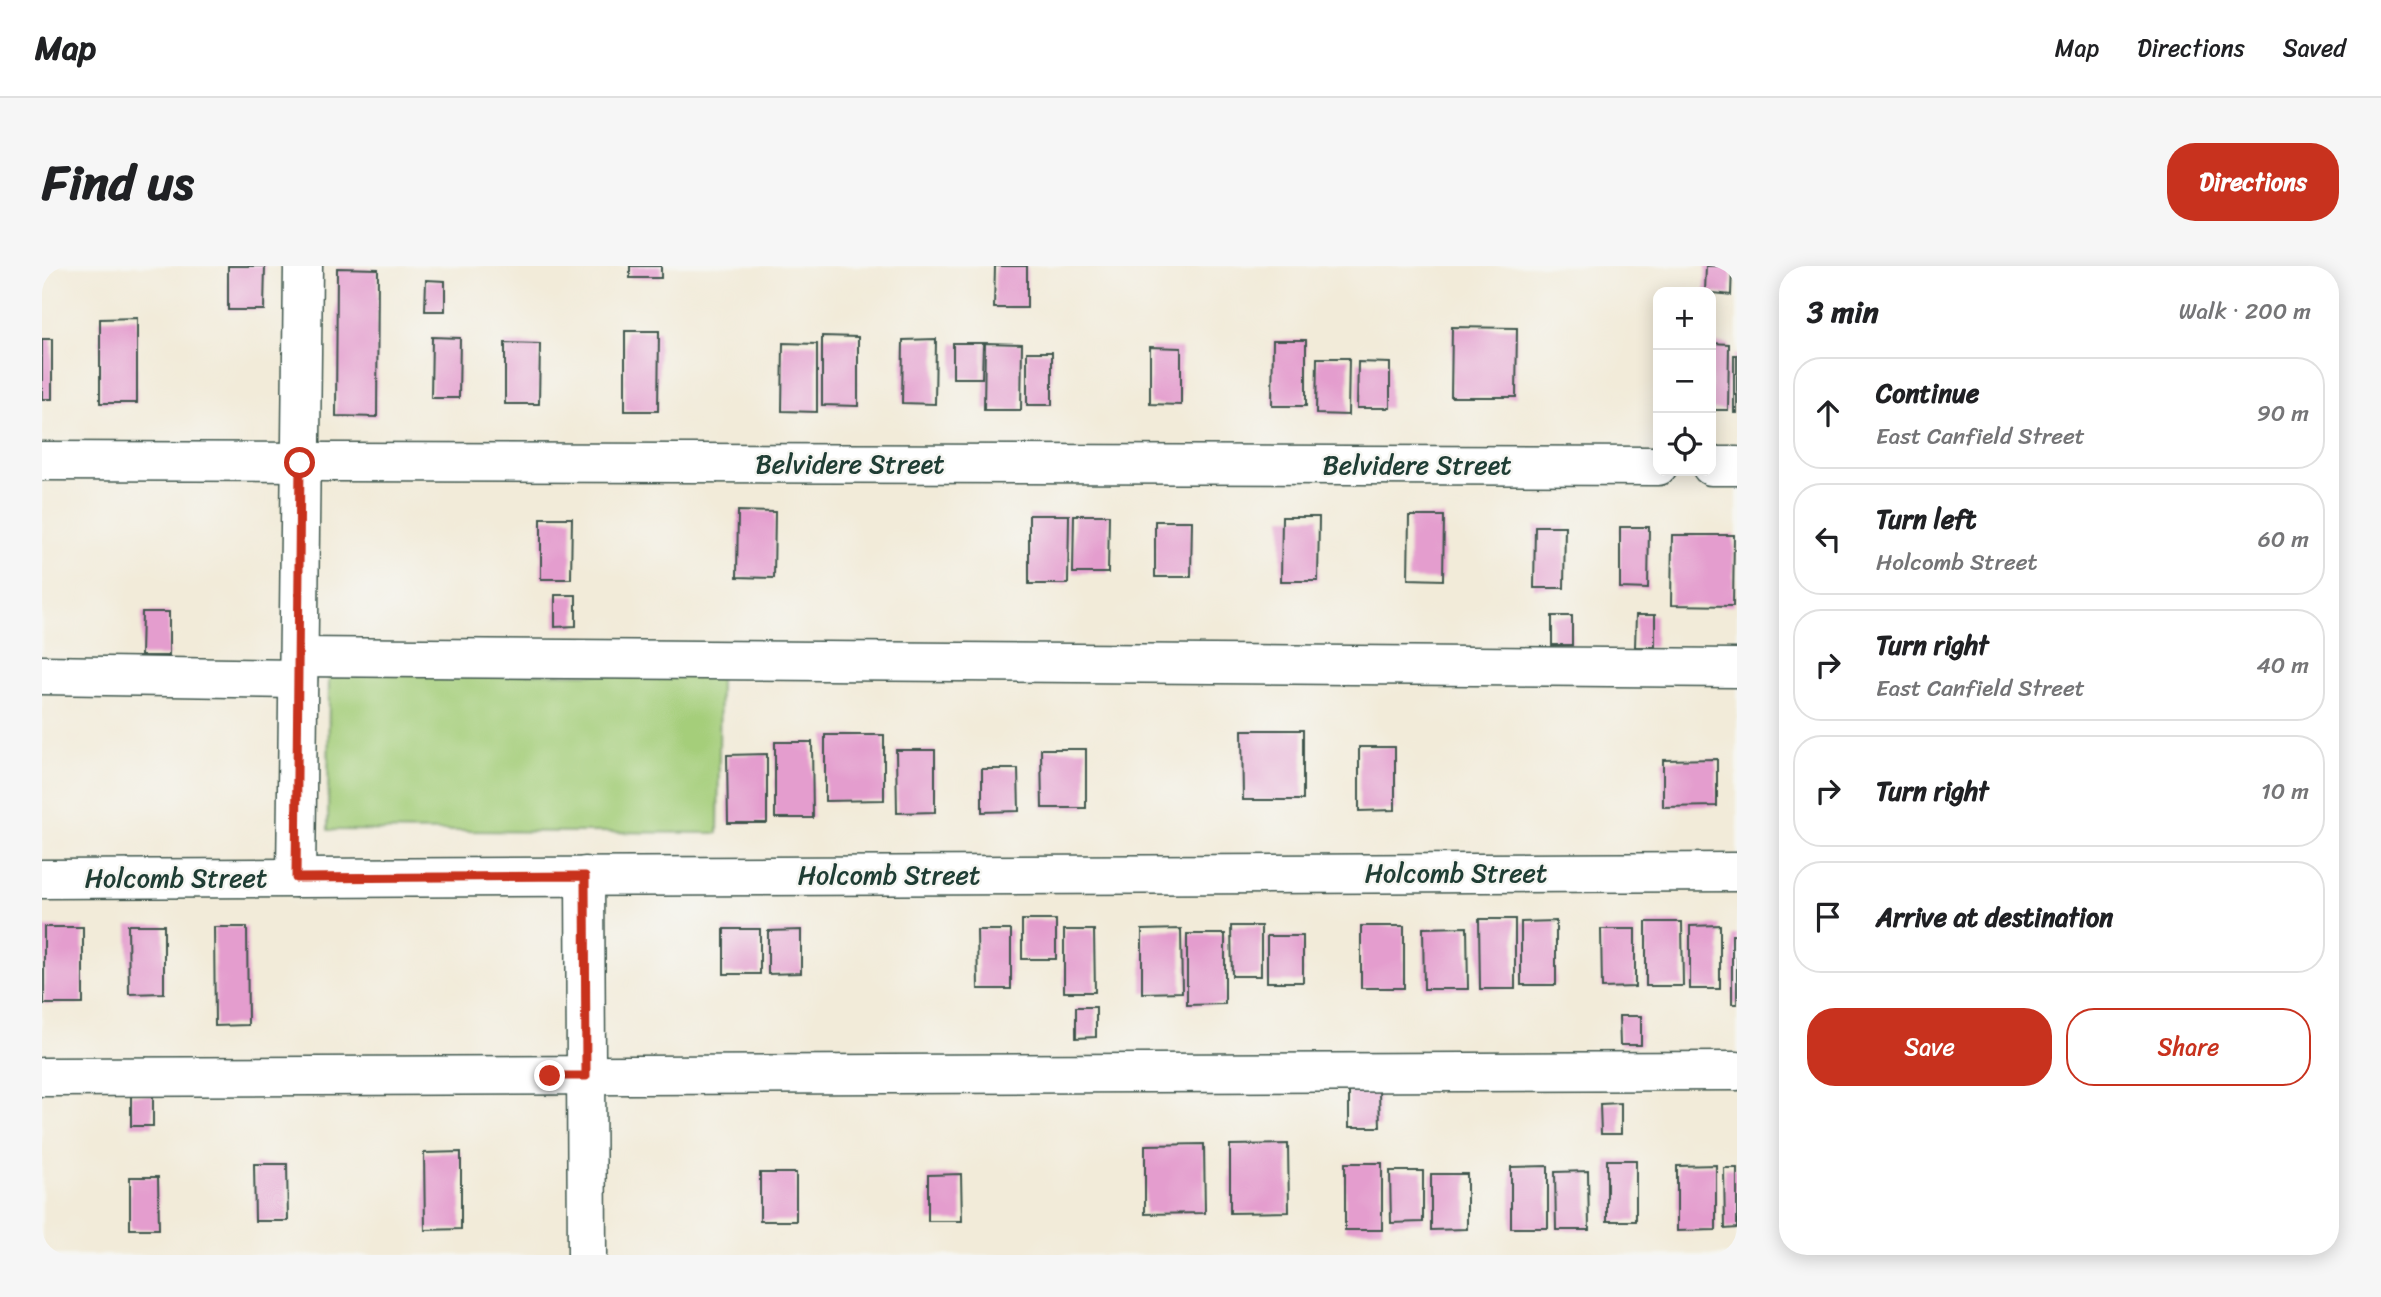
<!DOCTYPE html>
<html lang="en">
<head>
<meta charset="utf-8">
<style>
	body { margin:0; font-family:Sriracha,sans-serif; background:#f6f6f6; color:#202124 }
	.controls { position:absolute; right:21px; top:21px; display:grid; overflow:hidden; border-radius:14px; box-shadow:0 4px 18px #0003 }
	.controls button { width:63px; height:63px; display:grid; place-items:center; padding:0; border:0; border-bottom:2px solid #e0e0e0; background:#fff; color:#202124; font:35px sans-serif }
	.stop { position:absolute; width:21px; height:21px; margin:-16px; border:5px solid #c8321e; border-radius:50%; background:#fff }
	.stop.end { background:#c8321e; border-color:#fff; box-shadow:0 2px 7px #0008 }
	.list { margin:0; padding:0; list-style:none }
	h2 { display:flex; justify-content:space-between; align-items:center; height:91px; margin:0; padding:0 28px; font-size:30px }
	h2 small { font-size:23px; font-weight:400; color:#757577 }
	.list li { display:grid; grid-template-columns:46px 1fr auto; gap:21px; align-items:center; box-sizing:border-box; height:112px; margin:0 14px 14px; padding:0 14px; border:2px solid #e0e0e0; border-radius:28px }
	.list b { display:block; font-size:26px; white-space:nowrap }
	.list p { margin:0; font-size:23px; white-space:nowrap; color:#757577 }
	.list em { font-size:23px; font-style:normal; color:#757577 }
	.actions { display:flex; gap:14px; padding:21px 28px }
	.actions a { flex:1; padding:16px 0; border:2px solid #c8321e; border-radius:28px; text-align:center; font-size:24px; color:#c8321e }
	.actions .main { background:#c8321e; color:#fff }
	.icon { flex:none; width:38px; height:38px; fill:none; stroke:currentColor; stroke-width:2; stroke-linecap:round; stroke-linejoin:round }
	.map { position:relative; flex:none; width:1695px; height:989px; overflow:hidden; border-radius:28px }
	header { display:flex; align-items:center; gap:42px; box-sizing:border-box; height:98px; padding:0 35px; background:#fff; border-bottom:2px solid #e0e0e0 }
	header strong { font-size:33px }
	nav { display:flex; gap:38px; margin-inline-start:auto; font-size:24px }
	.intro { display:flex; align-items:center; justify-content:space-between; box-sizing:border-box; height:168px; padding:0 42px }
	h1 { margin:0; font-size:49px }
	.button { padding:18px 32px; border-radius:28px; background:#c8321e; color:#fff; font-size:24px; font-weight:700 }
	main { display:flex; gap:42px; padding:0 42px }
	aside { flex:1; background:#fff; border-radius:28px; box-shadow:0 4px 18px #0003 }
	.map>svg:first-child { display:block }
	.green { fill:#a5ce7a; stroke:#628657; stroke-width:2 }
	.building { fill:#e49dce }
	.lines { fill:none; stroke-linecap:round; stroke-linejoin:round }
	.minor-casing { stroke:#3f574d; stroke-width:41 }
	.minor { stroke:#fff; stroke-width:38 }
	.route { stroke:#c8321e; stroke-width:9 }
	.labels { text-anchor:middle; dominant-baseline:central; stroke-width:5; stroke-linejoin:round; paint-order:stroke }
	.street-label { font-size:26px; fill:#1f3d34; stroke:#f6f6f2 }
</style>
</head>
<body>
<header>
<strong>Map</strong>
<nav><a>Map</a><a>Directions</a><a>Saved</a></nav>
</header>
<div class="intro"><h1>Find us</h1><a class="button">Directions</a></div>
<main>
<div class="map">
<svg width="1695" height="989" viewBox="0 0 1695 989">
	<rect width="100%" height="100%" fill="#f6f6f2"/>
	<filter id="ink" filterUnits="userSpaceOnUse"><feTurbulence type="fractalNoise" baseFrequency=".0143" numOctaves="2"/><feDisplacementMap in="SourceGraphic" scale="14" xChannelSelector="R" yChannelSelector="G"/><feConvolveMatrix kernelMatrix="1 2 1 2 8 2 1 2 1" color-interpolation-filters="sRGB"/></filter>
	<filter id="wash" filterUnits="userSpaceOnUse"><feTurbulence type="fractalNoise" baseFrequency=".00686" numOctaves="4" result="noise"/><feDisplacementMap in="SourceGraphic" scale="28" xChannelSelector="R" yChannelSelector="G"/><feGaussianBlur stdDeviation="1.57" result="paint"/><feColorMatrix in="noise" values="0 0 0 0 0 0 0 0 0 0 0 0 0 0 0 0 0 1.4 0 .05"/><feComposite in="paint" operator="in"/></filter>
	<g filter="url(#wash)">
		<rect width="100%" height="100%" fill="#f2ebd9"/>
		<path class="green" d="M287,406l391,3 -2,158 -390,-3z"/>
		<g id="blocks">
			<g class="building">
				<path d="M186,0h37l-1,44h-36z"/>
				<rect x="588" y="0" width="31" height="12"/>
				<path d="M953,0h32v42h-33z"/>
				<path d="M1664,0h26l-1,29 -26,-3z"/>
				<path d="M295,2l41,1 -1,148 -41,-1z"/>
				<path d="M384,14l19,1v30h-20z"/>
				<path d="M95,52v85h-37v-84z"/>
				<path d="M1410,61l65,1 -1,69h-65z"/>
				<path d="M583,65h34l-1,80h-33z"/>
				<path d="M780,70l36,1v69l-36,-1z"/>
				<path d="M390,71l28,1 -1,60h-28z"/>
				<rect x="0" y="73" width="10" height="60"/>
				<path d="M894,73l-1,65 -33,-1 1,-63z"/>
				<path d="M1231,74h33v66h-34z"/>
				<path d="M463,77l35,1 -1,60h-34z"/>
				<path d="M741,77l34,1v68l-35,-1z"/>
				<path d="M911,77h30l-1,35h-29z"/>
				<path d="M943,77l37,1 -1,66h-37z"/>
				<path d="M1669,77l18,1 -1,66h-17z"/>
				<path d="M1108,81l31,1v57l-31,-1z"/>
				<rect x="985" y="86" width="25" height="53"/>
				<rect x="1692" y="89" width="3" height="58"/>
				<path d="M1275,92h32l-1,57 -32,-1z"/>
				<path d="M1316,96l32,1v45h-33z"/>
				<path d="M696,245l37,1 -1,66 -37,-1z"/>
				<path d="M987,249h40l-1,69h-39z"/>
				<path d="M1032,249h35l-1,58h-35z"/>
				<path d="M1367,250h35l-1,64 -35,-1z"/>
				<path d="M1240,251h37l-1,64h-37z"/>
				<path d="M499,252h31l-1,61h-30z"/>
				<path d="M1113,255h37l-1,56h-36z"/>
				<path d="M1493,260h30l-1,62h-30z"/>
				<path d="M1578,261h29l-1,62 -28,-1z"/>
				<path d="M1630,269h62l-1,71 -62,-1z"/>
				<path d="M513,329h21v31l-21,1z"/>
				<path d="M100,346h27v44h-28z"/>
				<path d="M1594,349h19v32h-20z"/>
				<rect x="1510" y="350" width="20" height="29"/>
				<path d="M1200,464h61v70h-60z"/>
				<path d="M783,469h59v65l-59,1z"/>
				<path d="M733,476h37l1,76h-38z"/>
				<path d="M1317,481h36v63l-36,1z"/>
				<path d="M999,483h45v59h-44z"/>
				<path d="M854,484h39v62l-38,1z"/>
				<path d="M725,488v69h-39l-1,-68z"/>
				<path d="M1675,493v47l-54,1v-47z"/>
				<path d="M940,503h36l1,42 -37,1z"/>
				<path d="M1437,653h36v70h-35z"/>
				<rect x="980" y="654" width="34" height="39"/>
				<path d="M1514,655v64h-35v-63z"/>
				<path d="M1604,656h36l1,64h-37z"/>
				<path d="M86,659h36v68l-35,1z"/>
				<path d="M1678,659v64h-30v-63z"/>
				<path d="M1189,660h30v50h-29z"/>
				<rect x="1319" y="660" width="43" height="62"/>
				<rect x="2" y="661" width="39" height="77"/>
				<path d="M172,661h33l1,98 -33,1z"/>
				<path d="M1425,661l1,62h-44l-1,-61z"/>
				<rect x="682" y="663" width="36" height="45"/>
				<path d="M1139,663l1,63 -40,1v-63z"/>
				<path d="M1559,663h34v58l-33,1z"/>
				<path d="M759,664v43l-33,1v-43z"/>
				<path d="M935,664h34v59h-33z"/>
				<path d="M1022,664h30l1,62h-31z"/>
				<path d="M1145,668h38v70l-38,1z"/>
				<rect x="1690" y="669" width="5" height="69"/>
				<rect x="1225" y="670" width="36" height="46"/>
				<path d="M1034,741h20v30l-20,1z"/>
				<path d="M1577,750h22v29h-21z"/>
				<path d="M1337,825l1,36h-31v-35z"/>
				<rect x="89" y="829" width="22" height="31"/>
				<path d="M1579,837v31h-20l-1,-30z"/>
				<path d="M1162,878l1,69 -60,1v-69z"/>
				<path d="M1246,878l1,68 -59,1v-68z"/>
				<path d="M419,886v77l-36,1 -1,-77z"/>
				<rect x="1565" y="894" width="29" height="61"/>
				<rect x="1303" y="897" width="37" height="67"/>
				<path d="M212,898h33l1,57h-33z"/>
				<path d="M1674,899v65l-39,1v-65z"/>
				<path d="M1506,900v62h-37v-61z"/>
				<path d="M1682,902h13v60l-12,1z"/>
				<path d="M1348,905h33v51l-32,1z"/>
				<path d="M1546,905l1,59h-33l-1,-58z"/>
				<rect x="718" y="907" width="36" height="48"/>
				<path d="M919,908l1,47h-34v-46z"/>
				<path d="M1389,908h36v55l-36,1z"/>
				<path d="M88,911h28l1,52h-29z"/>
			</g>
		</g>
	</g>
	<g filter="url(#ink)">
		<use href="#blocks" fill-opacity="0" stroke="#3f574d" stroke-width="2"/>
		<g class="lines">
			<defs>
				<g id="minor">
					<path d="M0,195l1616,5"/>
					<path d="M1669,200h26"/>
					<path d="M257,391l1438,11"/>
					<path d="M0,409l256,4"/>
					<path d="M543,610l2,379"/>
					<path d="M254,612l7,-612"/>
					<path d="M0,613l1695,-7"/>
					<path d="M0,811l1695,-6"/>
				</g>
			</defs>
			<use href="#minor" class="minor-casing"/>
			<use href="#minor" class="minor"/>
		</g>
	</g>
	<g class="lines" filter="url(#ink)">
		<path class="route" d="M258,197l-4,415 289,-2 1,200h-36"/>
	</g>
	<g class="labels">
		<g class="street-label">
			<text x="808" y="198">Belvidere Street</text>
			<text x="1375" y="199">Belvidere Street</text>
			<text x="1414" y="607">Holcomb Street</text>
			<text x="847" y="609">Holcomb Street</text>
			<text x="134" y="612">Holcomb Street</text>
		</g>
	</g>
</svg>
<div class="controls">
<button>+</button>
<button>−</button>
<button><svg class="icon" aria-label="locate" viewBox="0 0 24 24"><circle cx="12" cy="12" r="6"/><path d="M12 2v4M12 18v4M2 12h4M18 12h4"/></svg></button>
</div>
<div class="stop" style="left:258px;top:197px"></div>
<div class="stop end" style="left:508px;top:810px"></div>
</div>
<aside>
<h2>3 min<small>Walk · 200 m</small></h2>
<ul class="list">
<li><svg class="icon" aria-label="ahead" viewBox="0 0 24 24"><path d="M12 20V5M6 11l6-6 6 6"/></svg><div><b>Continue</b><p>East Canfield Street</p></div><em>90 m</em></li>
<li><svg class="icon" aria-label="left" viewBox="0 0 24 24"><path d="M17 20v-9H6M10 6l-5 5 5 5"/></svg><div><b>Turn left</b><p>Holcomb Street</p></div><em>60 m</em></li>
<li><svg class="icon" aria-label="right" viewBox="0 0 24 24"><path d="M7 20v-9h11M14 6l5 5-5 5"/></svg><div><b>Turn right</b><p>East Canfield Street</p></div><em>40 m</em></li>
<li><svg class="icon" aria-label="right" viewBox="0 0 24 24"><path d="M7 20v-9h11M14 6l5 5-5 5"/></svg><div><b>Turn right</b></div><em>10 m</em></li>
<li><svg class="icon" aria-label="arrive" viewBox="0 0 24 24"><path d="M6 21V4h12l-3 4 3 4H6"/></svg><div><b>Arrive at destination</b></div></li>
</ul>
<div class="actions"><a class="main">Save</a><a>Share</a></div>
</aside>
</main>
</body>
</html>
